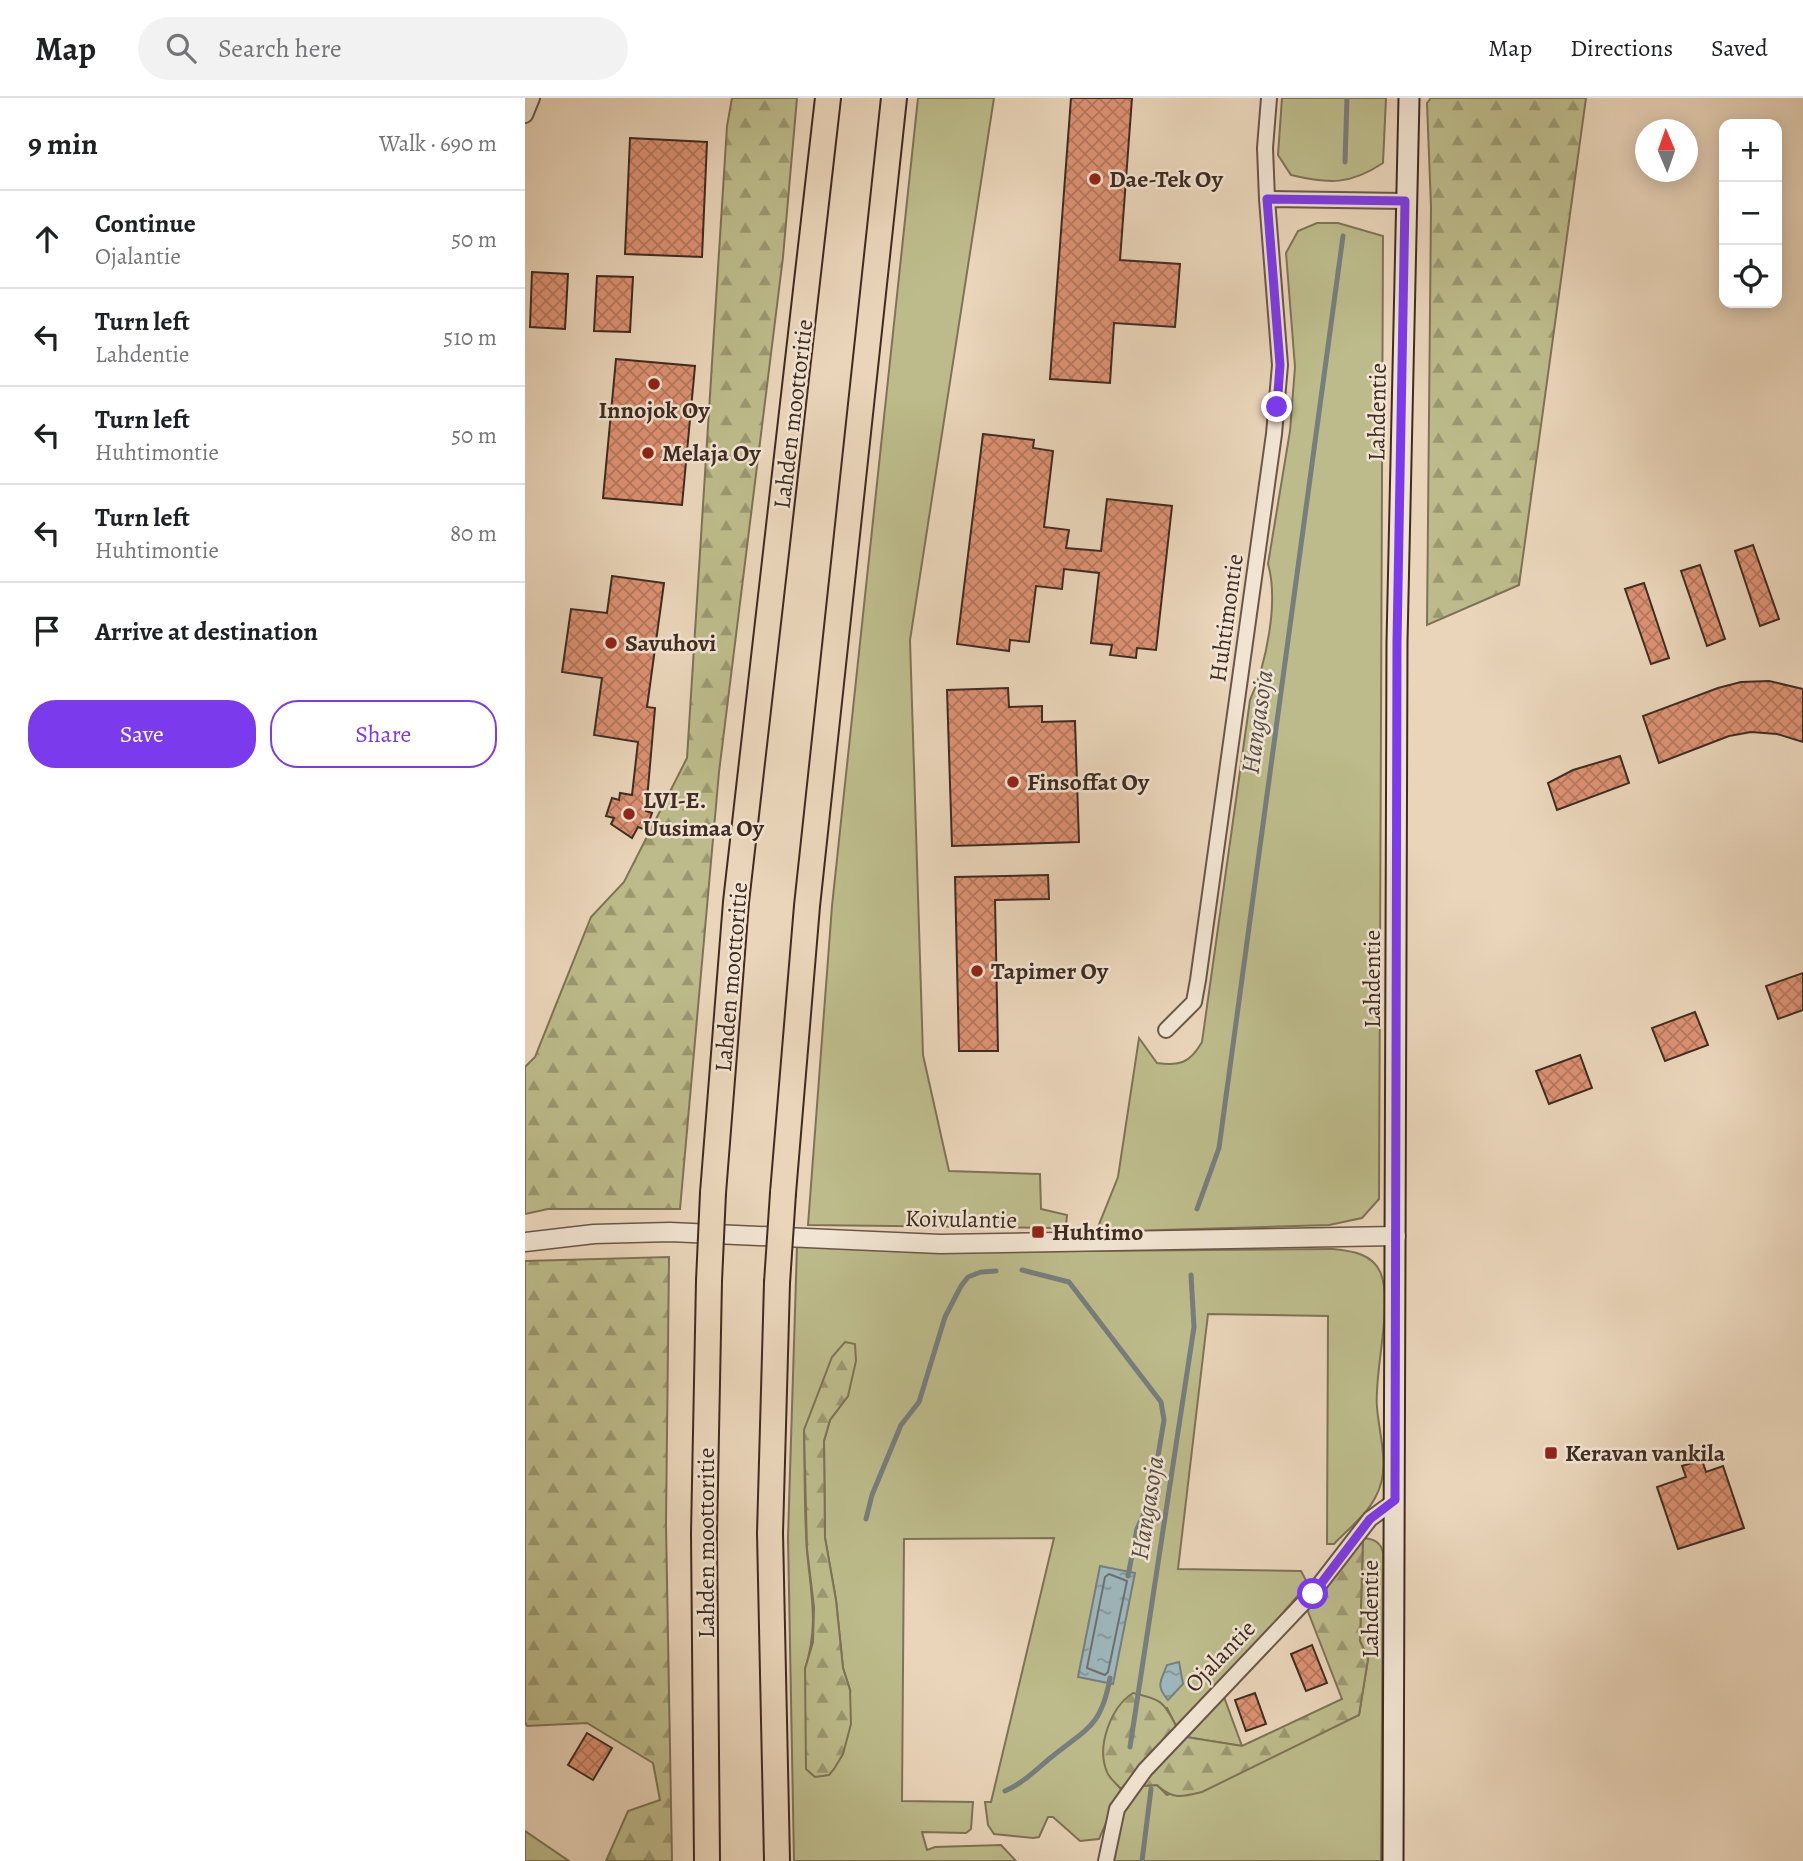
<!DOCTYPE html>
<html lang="en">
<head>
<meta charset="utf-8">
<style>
	body { margin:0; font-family:Alegreya,serif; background:#f2f2f2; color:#202124 }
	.controls { position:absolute; right:21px; top:21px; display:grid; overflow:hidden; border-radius:14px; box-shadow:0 4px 18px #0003 }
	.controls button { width:63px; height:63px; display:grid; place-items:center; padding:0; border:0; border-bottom:2px solid #e0e0e0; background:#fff; color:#202124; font:35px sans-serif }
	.compass { position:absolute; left:1110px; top:21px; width:63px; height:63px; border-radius:50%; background:#fff; box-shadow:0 4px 18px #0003; rotate:358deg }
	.stop { position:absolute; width:21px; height:21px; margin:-16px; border:5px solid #7c3aed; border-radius:50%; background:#fff }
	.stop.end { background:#7c3aed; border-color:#fff; box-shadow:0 2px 7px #0008 }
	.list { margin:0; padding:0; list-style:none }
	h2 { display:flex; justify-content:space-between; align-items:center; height:91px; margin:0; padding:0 28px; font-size:30px }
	h2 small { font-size:23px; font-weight:400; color:#757577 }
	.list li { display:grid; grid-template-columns:46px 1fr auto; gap:21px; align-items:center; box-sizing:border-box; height:98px; padding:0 28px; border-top:2px solid #e0e0e0 }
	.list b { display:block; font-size:26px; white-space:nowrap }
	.list p { margin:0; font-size:23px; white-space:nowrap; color:#757577 }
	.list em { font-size:23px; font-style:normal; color:#757577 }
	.actions { display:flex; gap:14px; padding:21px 28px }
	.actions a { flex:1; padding:16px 0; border:2px solid #7c3aed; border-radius:28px; text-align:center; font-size:24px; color:#7c3aed }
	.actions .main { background:#7c3aed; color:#fff }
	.icon { flex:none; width:38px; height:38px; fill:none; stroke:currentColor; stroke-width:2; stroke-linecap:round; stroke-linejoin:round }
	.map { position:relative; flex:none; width:1278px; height:1763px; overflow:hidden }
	header { display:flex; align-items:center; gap:42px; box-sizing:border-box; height:98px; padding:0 35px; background:#fff; border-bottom:2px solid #e0e0e0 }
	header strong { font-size:33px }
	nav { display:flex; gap:38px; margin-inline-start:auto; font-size:24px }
	.search { width:490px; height:63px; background:#f2f2f2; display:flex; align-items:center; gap:18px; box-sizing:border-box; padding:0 24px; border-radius:38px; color:#757577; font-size:26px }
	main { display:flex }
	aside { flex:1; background:#fff }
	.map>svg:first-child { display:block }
	.grass { fill:#bdbb8b; stroke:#7e7356; stroke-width:2; fill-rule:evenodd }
	.forest { fill:url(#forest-firs); stroke:#7e7356; stroke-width:2 }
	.water { fill:url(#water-ripples); stroke:#777e7e; stroke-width:2 }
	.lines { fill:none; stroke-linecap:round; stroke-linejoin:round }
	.shore { stroke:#6e706e; stroke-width:2 }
	.stream { stroke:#777e7e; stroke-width:5 }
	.building { fill:url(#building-cross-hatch); stroke:#3f2b22; stroke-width:2 }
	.minor-casing { stroke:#6a5648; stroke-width:18 }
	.tertiary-casing { stroke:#6a5648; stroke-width:21 }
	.secondary-casing { stroke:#3f2b22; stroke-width:23 }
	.motorway-casing { stroke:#3f2b22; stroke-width:28 }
	.minor { stroke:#f1e4d2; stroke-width:14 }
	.tertiary { stroke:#f1e4d2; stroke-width:18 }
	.secondary { stroke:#f1e4d2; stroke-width:19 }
	.motorway { stroke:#ead5ba; stroke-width:24 }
	.motorway-bridge-casing { stroke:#3f2b22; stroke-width:28; stroke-linecap:butt }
	.motorway-bridge { stroke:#ead5ba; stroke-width:24 }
	.route { stroke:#7c3aed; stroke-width:9 }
	.poi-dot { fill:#8f2418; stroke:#f1e4d2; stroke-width:2.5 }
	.labels { text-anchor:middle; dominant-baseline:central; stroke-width:5; stroke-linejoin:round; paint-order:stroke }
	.poi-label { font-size:24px; font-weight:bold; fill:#3f2b22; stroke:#f1e4d2; text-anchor:start }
	.street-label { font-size:24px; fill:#3f2b22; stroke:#f1e4d2 }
	.water-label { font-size:26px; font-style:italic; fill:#564e48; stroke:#f1e4d2 }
</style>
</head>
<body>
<header>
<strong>Map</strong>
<div class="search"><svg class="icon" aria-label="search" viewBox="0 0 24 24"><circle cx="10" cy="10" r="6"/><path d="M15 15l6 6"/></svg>Search here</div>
<nav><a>Map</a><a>Directions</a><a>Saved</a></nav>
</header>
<main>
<aside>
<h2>9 min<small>Walk · 690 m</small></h2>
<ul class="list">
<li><svg class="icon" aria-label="ahead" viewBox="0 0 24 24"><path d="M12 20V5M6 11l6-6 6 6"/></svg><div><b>Continue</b><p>Ojalantie</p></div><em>50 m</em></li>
<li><svg class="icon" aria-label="left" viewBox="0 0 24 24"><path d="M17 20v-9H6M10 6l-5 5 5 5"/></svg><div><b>Turn left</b><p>Lahdentie</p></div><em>510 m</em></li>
<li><svg class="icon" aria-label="left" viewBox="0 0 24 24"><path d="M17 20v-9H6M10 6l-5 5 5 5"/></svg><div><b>Turn left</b><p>Huhtimontie</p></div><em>50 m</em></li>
<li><svg class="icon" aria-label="left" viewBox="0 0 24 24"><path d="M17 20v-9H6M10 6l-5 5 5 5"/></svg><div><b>Turn left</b><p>Huhtimontie</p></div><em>80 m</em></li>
<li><svg class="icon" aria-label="arrive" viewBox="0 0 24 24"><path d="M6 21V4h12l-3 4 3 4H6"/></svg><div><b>Arrive at destination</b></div></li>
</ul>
<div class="actions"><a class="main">Save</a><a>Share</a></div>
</aside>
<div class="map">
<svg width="1278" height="1763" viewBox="0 0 1278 1763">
	<defs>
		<pattern id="forest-firs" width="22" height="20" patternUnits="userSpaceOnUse" patternTransform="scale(1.75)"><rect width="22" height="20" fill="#bdbb8b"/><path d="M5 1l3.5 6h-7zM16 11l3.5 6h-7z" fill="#9b9871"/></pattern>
		<pattern id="water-ripples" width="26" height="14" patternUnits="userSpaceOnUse" patternTransform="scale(1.75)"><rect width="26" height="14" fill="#9db6bb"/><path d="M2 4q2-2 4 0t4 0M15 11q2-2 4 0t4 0" fill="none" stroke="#819498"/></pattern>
		<pattern id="building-cross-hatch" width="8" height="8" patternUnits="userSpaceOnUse" patternTransform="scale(1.75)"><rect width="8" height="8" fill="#dd9273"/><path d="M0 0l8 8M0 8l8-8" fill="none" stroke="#b5775e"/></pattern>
	</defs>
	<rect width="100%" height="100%" fill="#ead5ba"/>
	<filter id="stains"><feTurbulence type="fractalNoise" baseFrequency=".00286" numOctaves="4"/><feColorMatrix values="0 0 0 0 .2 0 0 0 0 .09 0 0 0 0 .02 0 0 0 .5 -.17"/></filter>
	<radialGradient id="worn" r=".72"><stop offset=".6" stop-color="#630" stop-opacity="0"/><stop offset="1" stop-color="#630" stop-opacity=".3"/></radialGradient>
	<g class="grass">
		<path d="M393,0h76l-84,542 13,415 26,116 91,3 1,35 26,6 -1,10 -7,3 -251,-3 24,-319z"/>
		<path d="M757,0h104l-3,65c-33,22 -54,21 -92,12l-13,-20z"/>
		<path d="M792,125h21l45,13 -4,963 -17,19 -33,7 -233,7 22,-55 21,-139 18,25c23,3 33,0 45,-21l48,-342c16,-35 29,-98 18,-136l22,-133 5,-64 -9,-114 12,-22z"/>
		<path d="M272,1148l150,6 385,-3c19,2 41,4 49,25 12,32 -7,97 -4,133 2,28 14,62 -1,89 -9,19 -28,33 -42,48h-7l1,-228 -120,-2 -30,255 123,2 7,13 -68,78 -64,64 -9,-18 -56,13c-9,30 -13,44 10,68l-22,50 -19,2 -27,-24h-5l-9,20 -6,1 -39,-4 -6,-9 -3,-23h6l63,-264 -150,1 -2,262 71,1 -2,27 -5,4 -44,-1 5,18 8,-3 66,-2 15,16h-222l-6,-324zM323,1298l-18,24 -6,21 1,97 11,62 7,68 7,22 -45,-21c14,-44 6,-74 2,-118 -3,-40 -2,-81 -3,-121z"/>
		<path d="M838,1440c11,1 18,4 20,15l-2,308h-268l9,-50 19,-25 16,-1 10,10 192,-80 9,-56 -8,-18z"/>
		<path d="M699,1599l18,49 -62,-10z"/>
		<path d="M0,1733l44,30h-44z"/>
	</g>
	<g class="forest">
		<path d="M207,0h65l-14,159 -64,515 -39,437h-132l-23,5v-147l10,-10 56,-140 33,-35 63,-124 40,-632z"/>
		<path d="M906,0h155l-67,487 -92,40 4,-418 -4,-104z"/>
		<path d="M144,1159l-3,267 6,337h-66l22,-50 32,-11 -7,-37 -66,-40 -60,3 -2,-4v-461z"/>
		<path d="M320,1244l10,2 1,17 -8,35 -18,24 -6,21 1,97 11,62 7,68 7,22 1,34 -8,30 -9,15 -5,6 -14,2 -9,-8 -1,-100 8,-27 1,-35 -7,-58 -3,-119 28,-73z"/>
		<path d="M838,1440l-3,103 8,18 -9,56 -157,77c-20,5 -29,8 -45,-7l-16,1 39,-50 62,10 100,-47 -35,-90z"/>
		<path d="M608,1595c27,6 31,8 43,33l-55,63c-5,-6 -12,-11 -14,-17 -11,-26 4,-65 26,-79z"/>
	</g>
	<g class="water">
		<path d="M575,1468l35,7 -22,111 -35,-7z"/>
		<path d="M654,1564l4,22 -15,16c-13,-15 -7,-19 -1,-35z"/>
	</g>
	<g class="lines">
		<path class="shore" d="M584,1476l18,7 -19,91 -3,3 -18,-7 18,-91z"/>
		<g class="stream">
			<path d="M820,64l2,-64"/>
			<path d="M672,1111l22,-61 124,-912"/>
			<path d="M497,1172l47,12 92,120 3,18 -13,78 -14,31 -9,47"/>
			<path d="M341,1421l6,-24 29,-70 18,-23 26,-85 16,-31 7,-9 13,-5 15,-1"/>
			<path d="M605,1649l64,-420 -3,-52"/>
			<path d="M480,1693c18,-8 30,-20 44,-32 36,-30 52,-30 61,-81"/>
			<path d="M617,1763l9,-72"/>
		</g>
	</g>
	<g class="building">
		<path d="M546,0h61l-12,162 60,4 -5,63 -61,-4 -4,60 -60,-4z"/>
		<path d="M105,40l77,4 -5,115 -77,-3z"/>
		<path d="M7,174l36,2 -3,55 -35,-2z"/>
		<path d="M72,178l36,1 -3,55 -36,-1z"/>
		<path d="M91,261l79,7 -13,139 -79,-7z"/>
		<path d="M458,336l51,6 -1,8 20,3 -9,76 25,3 -3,18 35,3 6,-52 65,7 -16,144 -19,-2 -1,10 -26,-3 2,-10 -21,-2 8,-70 -35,-4 -2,20 -26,-3 -7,56 -19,-2 -1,11 -52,-7z"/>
		<path d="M1228,447l26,74 -19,7 -25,-75z"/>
		<path d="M1175,467l25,74 -18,7 -26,-75z"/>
		<path d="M87,478l52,7 -17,124 8,1 -9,103 6,2 -6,17 -8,-3 -6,11 -21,-14 3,-6 -8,-2 6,-18 7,2 1,-7 12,2 6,-53 -44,-7 8,-57 -40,-6 9,-63 36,4z"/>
		<path d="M1119,485l25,75 -18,6 -26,-75z"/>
		<path d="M1244,583l34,8v53l-26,-8 -26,-2 -22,4 -70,27 -16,-47 75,-28 23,-6z"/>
		<path d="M483,590l1,19 33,-1v16l33,-1 4,121 -127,4 -5,-156z"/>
		<path d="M1095,658l9,27 -72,27 -9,-27 25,-13z"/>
		<path d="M523,777l1,24 -54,1 3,151h-39l-4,-174z"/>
		<path d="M1278,875v37l-25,9 -12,-33z"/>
		<path d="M1170,914l13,33 -43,16 -13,-33z"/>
		<path d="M1055,957l12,33 -43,16 -13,-33z"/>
		<path d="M1177,1362l4,12 17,-6 21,62 -66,21 -21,-62 29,-10 -4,-11z"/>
		<path d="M787,1547l15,38 -21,8 -15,-37z"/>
		<path d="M730,1595l11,31 -20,7 -11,-31z"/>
		<path d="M62,1635l25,15 -19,32 -25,-15z"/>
	</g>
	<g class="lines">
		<defs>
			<g id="minor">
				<path d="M0,17l7,-17"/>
				<path d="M742,101l-2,-51 4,-50"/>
				<path d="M641,932l28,-28 4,-22 76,-546 6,-69 -13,-166 138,2"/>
				<path d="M581,1763l11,-52 28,-39 167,-176 58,-75 26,-19"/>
			</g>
			<path id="tertiary" d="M0,1144l69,-8 76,-2 270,12 456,-8"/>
			<path id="secondary" d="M868,1763l4,-1219 12,-544"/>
			<g id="motorway">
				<path d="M188,1095l23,-291 92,-804"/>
				<path d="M258,1095l24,-287 87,-808"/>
				<path d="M182,1763l-3,-327 5,-253"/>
				<path d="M252,1763l-7,-328 7,-250"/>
			</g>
		</defs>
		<use href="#minor" class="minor-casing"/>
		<use href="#tertiary" class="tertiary-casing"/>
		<use href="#secondary" class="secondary-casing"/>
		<use href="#motorway" class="motorway-casing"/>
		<use href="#minor" class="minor"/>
		<use href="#tertiary" class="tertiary"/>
		<use href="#secondary" class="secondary"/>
		<use href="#motorway" class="motorway"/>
		<defs>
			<g id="motorway-bridge">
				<path d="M184,1183l4,-88"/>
				<path d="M252,1185l6,-90"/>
			</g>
		</defs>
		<use href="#motorway-bridge" class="motorway-bridge-casing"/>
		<use href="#motorway-bridge" class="motorway-bridge"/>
	</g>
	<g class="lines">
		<path class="route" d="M752,309l3,-42 -13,-166 138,2 -8,441 -2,858 -25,19 -57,75"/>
	</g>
	<g class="poi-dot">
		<circle cx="570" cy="81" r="7"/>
		<circle cx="129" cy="286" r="7"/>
		<circle cx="123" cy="355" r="7"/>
		<circle cx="86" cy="545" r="7"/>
		<circle cx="488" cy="684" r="7"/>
		<circle cx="104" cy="716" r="7"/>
		<circle cx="452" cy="873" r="7"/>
		<rect x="506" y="1127" width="14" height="14" rx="3.5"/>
		<rect x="1019" y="1348" width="14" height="14" rx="3.5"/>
	</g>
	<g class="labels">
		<g class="poi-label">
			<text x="584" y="81">Dae-Tek Oy</text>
			<text x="129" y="312" text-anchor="middle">Innojok Oy</text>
			<text x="137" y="355">Melaja Oy</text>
			<text x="100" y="545">Savuhovi</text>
			<text x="502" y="684">Finsoffat Oy</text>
			<text x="118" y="702">LVI-E.<tspan x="118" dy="28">Uusimaa Oy</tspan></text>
			<text x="466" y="873">Tapimer Oy</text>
			<text x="527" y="1134">Huhtimo</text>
			<text x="1040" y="1355">Keravan vankila</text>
		</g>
		<g class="street-label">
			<text transform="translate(852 314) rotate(-89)">Lahdentie</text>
			<text transform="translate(268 316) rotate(-83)">Lahden moottoritie</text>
			<text transform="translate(701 520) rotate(-82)">Huhtimontie</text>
			<text transform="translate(206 879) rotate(-85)">Lahden moottoritie</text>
			<text transform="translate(847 881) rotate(-90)">Lahdentie</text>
			<text transform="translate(436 1121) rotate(1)">Koivulantie</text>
			<text transform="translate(181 1445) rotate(-90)">Lahden moottoritie</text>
			<text transform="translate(845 1511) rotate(-90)">Lahdentie</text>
			<text transform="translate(695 1558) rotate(-46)">Ojalantie</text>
		</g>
		<g class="water-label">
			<text transform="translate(732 624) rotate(-82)">Hangasoja</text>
			<text transform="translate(622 1410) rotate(-81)">Hangasoja</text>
		</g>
	</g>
	<rect width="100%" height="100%" filter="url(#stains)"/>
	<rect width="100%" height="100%" fill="url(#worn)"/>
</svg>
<div class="controls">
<button>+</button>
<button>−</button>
<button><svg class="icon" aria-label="locate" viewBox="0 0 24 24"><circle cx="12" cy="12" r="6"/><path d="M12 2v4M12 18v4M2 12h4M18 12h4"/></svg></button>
</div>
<svg class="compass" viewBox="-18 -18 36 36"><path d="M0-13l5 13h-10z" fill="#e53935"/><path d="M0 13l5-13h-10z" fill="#757577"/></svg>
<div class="stop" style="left:788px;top:1496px"></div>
<div class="stop end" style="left:752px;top:309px"></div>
</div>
</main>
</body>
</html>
